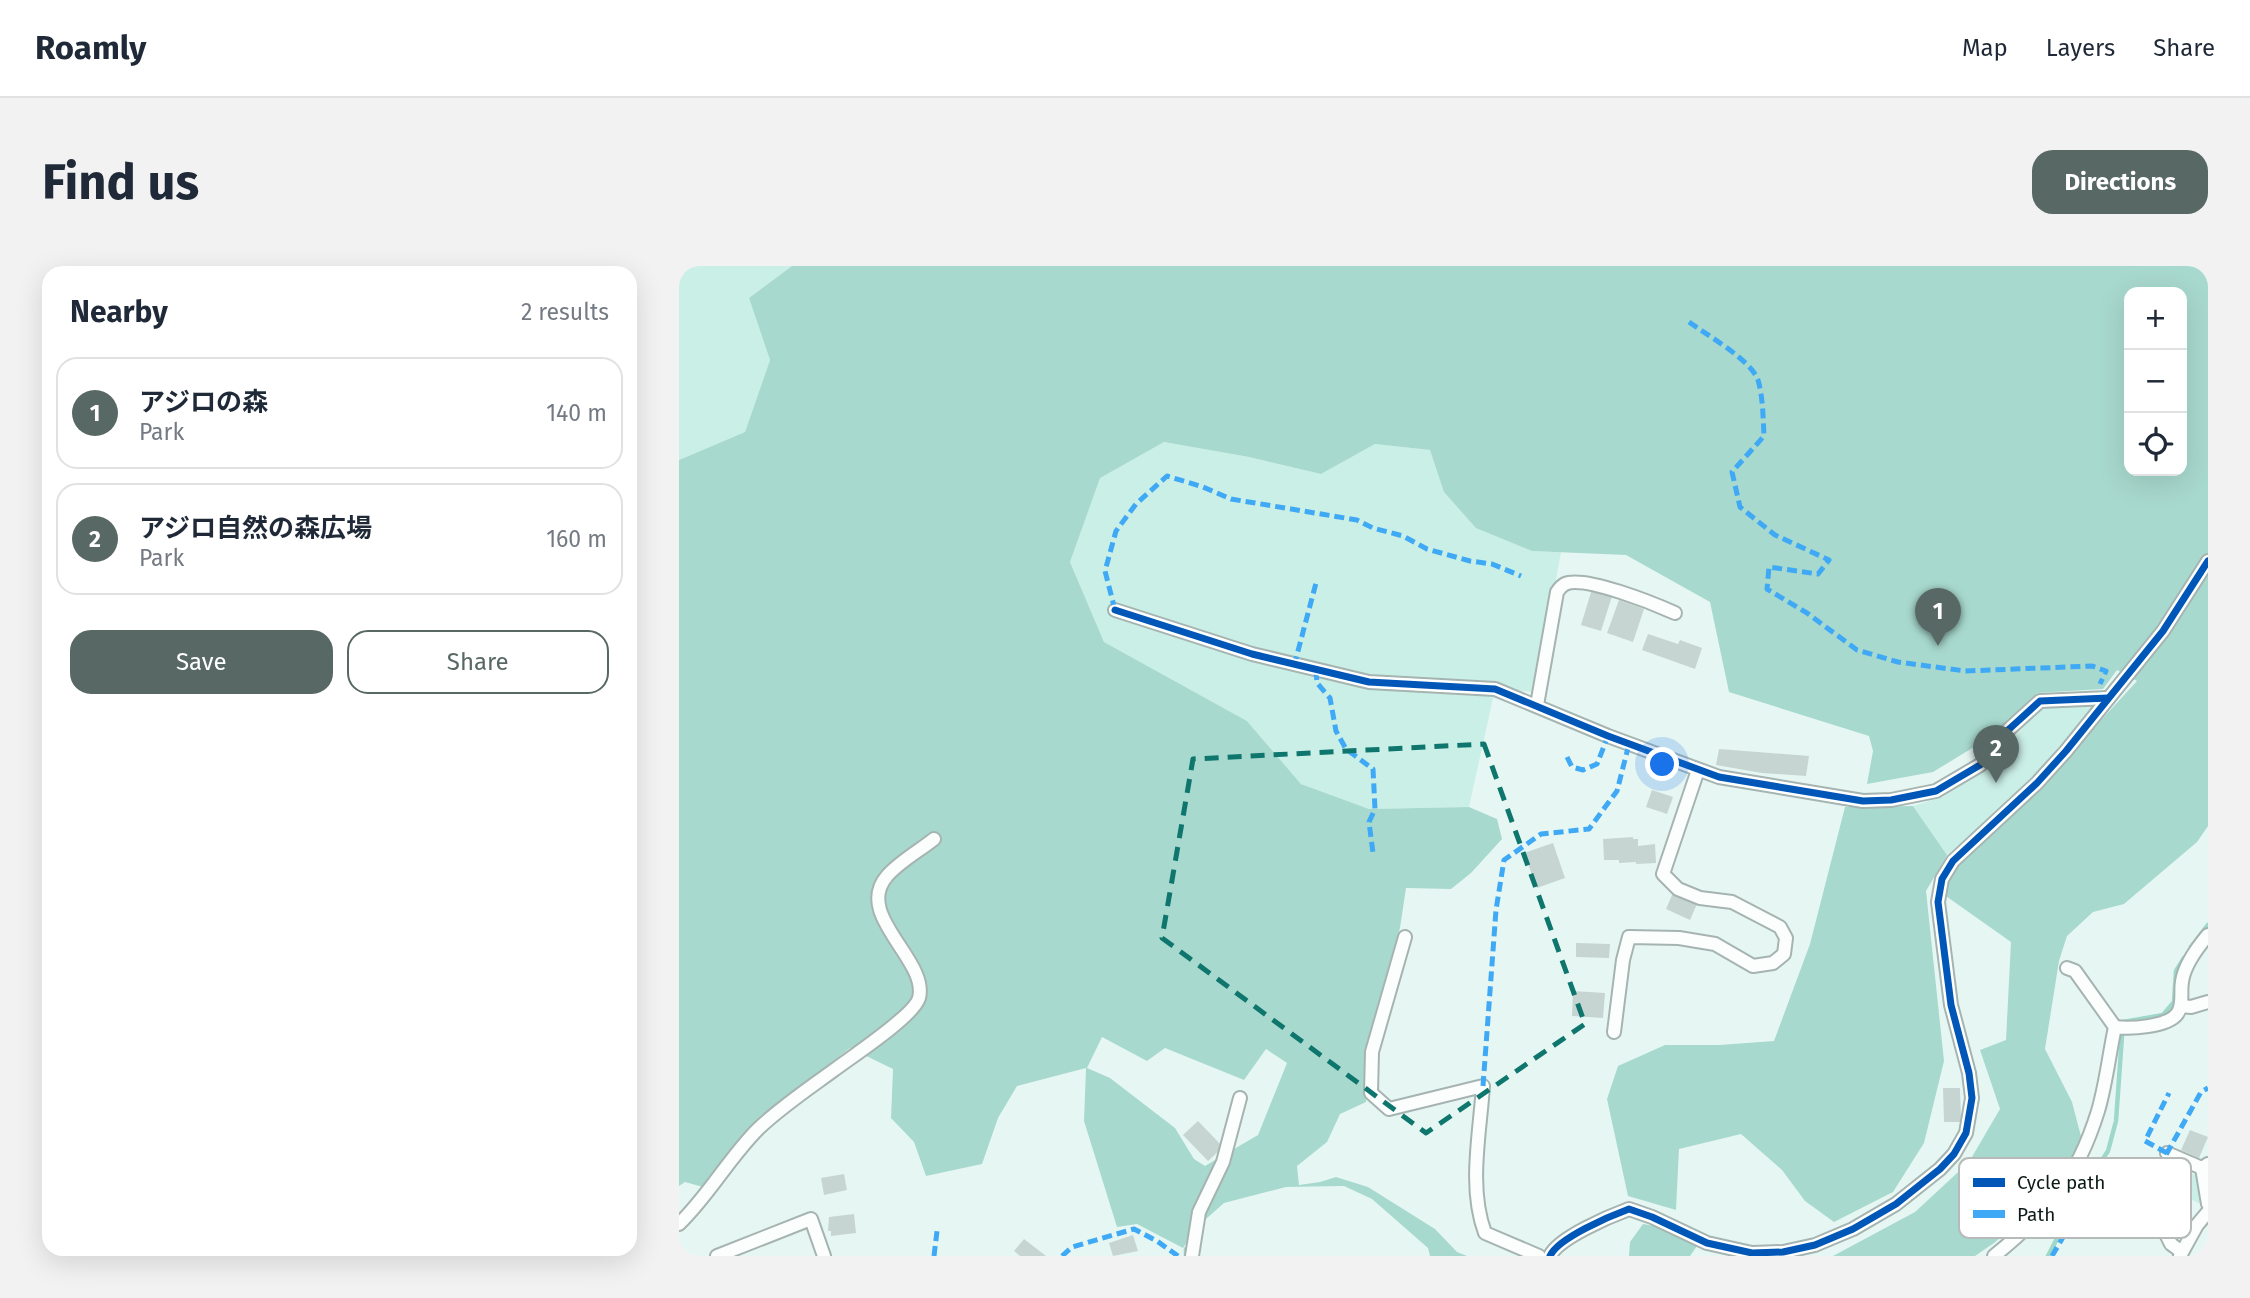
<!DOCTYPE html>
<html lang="en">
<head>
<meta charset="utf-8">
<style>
	body { margin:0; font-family:"Fira Sans","Noto Sans JP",sans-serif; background:#f2f2f3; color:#1f2937 }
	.controls { position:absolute; right:21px; top:21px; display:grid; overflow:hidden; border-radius:14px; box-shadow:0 7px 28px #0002 }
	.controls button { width:63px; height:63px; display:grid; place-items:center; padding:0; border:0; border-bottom:2px solid #e0e1e3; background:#fff; color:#1f2937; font:35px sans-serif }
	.you { position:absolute; left:984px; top:499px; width:24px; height:24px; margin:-18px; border:5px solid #fff; border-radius:50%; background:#1a73e8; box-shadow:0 0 0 10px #1a73e833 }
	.badge { display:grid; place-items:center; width:46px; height:46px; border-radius:50%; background:#586865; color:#fff; font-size:23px; font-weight:700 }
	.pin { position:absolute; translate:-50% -58px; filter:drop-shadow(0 2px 4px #0008) }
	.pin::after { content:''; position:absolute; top:37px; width:24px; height:21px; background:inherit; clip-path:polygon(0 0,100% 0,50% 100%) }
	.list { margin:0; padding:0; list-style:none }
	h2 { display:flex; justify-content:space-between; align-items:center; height:91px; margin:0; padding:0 28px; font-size:30px }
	h2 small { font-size:23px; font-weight:400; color:#747a83 }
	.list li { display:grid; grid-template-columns:46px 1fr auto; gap:21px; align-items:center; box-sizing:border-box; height:112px; margin:0 14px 14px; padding:0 14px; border:2px solid #e0e1e3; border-radius:21px }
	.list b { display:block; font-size:26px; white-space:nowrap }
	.list p { margin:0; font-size:23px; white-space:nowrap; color:#747a83 }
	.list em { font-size:23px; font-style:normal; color:#747a83 }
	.actions { display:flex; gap:14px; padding:21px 28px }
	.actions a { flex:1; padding:16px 0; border:2px solid #586865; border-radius:21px; text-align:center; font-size:24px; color:#586865 }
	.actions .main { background:#586865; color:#fff }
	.icon { flex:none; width:38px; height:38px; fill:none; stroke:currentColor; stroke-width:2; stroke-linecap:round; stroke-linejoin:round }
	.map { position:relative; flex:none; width:1529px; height:990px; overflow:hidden; border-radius:21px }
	header { display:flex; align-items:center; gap:42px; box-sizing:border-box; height:98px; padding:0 35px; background:#fff; border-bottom:2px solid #e0e1e3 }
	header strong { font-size:33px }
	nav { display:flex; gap:38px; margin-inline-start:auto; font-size:24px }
	.intro { display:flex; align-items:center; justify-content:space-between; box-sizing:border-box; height:168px; padding:0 42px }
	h1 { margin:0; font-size:49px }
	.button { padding:18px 32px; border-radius:21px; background:#586865; color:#fff; font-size:24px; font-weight:700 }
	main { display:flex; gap:42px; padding:0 42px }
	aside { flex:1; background:#fff; border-radius:21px; box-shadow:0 7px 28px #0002 }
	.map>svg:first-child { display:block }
	.green { fill:#caefe6 }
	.forest { fill:#a8d9ce; fill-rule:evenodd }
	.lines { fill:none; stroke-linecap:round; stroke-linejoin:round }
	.stream { stroke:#9ed8ca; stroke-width:4.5 }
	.building { fill:#c6d5d1 }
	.street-casing { stroke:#a6b4b1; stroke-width:16 }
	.street { stroke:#fbfefd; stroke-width:12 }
	.quiet { stroke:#3fa9f5; stroke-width:5; stroke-dasharray:10 5; stroke-linecap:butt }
	.cycleway-casing { stroke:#fff; stroke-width:11 }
	.cycleway { stroke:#0057b8; stroke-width:7 }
	.marked { fill:none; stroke:#0f766e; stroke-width:5; stroke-dasharray:14 9; stroke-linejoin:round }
	.key { fill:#fff; stroke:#b6bbba; stroke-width:2 }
	.key-label { font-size:19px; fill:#0c1b18 }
</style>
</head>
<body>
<header>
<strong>Roamly</strong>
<nav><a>Map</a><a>Layers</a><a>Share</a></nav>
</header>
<div class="intro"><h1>Find us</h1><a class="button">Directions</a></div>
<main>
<aside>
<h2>Nearby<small>2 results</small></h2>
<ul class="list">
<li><span class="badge">1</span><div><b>アジロの森</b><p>Park</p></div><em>140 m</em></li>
<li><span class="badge">2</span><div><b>アジロ自然の森広場</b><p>Park</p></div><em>160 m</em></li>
</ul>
<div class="actions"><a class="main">Save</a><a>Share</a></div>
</aside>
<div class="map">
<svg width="1529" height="990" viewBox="0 0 1529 990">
	<rect width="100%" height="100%" fill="#e6f7f3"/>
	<g class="green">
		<path d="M0,0h113l-43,32 21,62 -25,72 -66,28z"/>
		<path d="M485,176l85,15 72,17 54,-30 55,6 15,42 87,59 29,1 -25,140 -41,-3 -26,118 -100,2 -68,-25 -54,-63 -143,-79 -34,-80 29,-84z"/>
		<path d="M1420,439c-47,54 -97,103 -152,150l-34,-49 30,-9 43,-28 55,-61z"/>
		<path d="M1503,902l15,8 3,28 -26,-14z"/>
	</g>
	<g class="forest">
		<path d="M113,0h1416v560l-11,16 -73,62 -31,8 -26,24 -8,25 -14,88 27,53 10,38 -35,58 -53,45 -19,13h-142l82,-44 54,-50 31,-53 -20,-59 26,-10 5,-98 -68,-48 13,-30 79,-72 102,-111 -20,-11 -14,19 -66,4 -40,40 -64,39 -66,12 6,-33 -4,-15 -140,-44 -19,-90 -84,-47 -94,-4 -56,-23 -32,-36 -14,-42 -55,-6 -54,30 -72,-17 -85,-15 -64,36 -30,84 34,80 143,79 54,63 68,25 100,-2 28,12 5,20 -31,34 -20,16 -45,-1 -6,40 -36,125 2,49 -26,12 -13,28 -30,24 2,19 21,-3 16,-5 32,10 67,42 22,23 10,4h-37l-2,-8 -56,-49 -28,-13 -58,1 -62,16 -26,23 -15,22 -46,-24 -20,3 -33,-106 2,-53 -69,18 -19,32 -16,46 -56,12 -12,-34 -23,-24 2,-49 -43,-21 -84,64 -63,75 -18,-5 -6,4v-726l66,-28 25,-72 -21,-62zM1450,26h53v179h-53zM423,771l45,24 18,-13 79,32 22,-31 21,14 -29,72 -53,31 -11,-7 -19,-31 -65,-50 -23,-10z"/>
		<path d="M1234,540l34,49 -21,36 18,170 -20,82 -31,49 -59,30 -29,-21 -23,-31 -41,-36 -62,15 -3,61 -48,-14 -21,-97 11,-33 47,-21h54l55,-4 36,-97 35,-137z"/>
		<path d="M964,958c18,3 41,8 54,22l-7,10h-61l1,-14z"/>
	</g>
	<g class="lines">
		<g class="stream">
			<path d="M1512,681l17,-22"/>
			<path d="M507,990v-7"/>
			<path d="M1369,990l33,-64 27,-41 8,-30 7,-99 40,-7 11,-13 2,-31 8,-13"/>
		</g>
	</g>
	<g class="building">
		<path d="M913,323l20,7 -11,35 -20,-6z"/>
		<path d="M940,334l25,9 -11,33 -26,-9z"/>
		<path d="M969,368l30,10 2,-4 22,8 -7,21 -53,-19z"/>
		<path d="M1040,483l90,7 -3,20 -44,-3 -46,-8z"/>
		<path d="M973,524l21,7 -6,17 -21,-7z"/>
		<path d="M954,571v2h5v7l17,-2 1,19 -20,1v-2l-17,1v-3h-15l-1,-21z"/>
		<path d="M874,577l12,35 -28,10 -13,-35z"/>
		<path d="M994,627l24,11 -7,16 -24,-11z"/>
		<path d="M897,677l34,1 -1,14 -33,-1z"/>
		<path d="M894,725l32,2 -2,25 -31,-2z"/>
		<path d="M1264,822h17l1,34h-17z"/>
		<path d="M519,855l25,26 -15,14 -25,-26z"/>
		<path d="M1511,864l18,7 -9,21 -18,-8z"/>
		<path d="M165,908l3,16 -23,5 -3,-17z"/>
		<path d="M175,948l2,19 -25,3v-5h-3l1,-14z"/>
		<path d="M454,969l5,16 -25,5 -4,-13z"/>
		<path d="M345,973l22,17h-26l-6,-5z"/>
	</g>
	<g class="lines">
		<defs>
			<g id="street">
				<path d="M436,344l137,44 117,28 126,7 113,47 111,41 144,24 28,-1 45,-9 44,-26 27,-34 33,-30 68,-3"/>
				<path d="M858,439l20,-113c2,-3 4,-6 8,-8 19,-9 90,20 110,29"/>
				<path d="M726,671l-33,115 -1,41 18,16 94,-23c-3,47 -15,102 2,147l54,23"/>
				<path d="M1388,702l8,3 40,56"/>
				<path d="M1502,740l10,1 17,-5"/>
				<path d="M935,766l9,-72 6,-23 50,1 36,6 38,22 20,-3 11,-9 2,-16 -6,-11 -48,-25 -32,-4 -22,-9 -15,-15 35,-104"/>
				<path d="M1488,887l35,15"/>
				<path d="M1529,898l-6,4 6,36"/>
				<path d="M1427,920l49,26 16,32 11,8"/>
				<path d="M0,958c30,-29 50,-66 79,-95 23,-22 50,-40 76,-59 17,-13 80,-54 85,-72 10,-38 -66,-83 -32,-122 12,-14 32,-25 47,-37"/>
				<path d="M38,990l94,-37 13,37"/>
				<path d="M513,990l7,-44 24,-50 17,-64"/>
				<path d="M871,990c8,-18 60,-40 79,-47l23,8 55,26 45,10 31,-1 32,-7 38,-16 43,-25 44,-35 14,-15 12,-21 6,-35 -3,-25 -18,-68 -13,-103 4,-23 11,-18 84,-78 29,-32 97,-120 45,-70"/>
				<path d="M1315,990c54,-44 83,-77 104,-145 8,-27 11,-56 17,-84 15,2 52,0 62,-13 7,-9 3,-22 5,-32 2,-17 15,-34 26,-47"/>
				<path d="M1501,990l17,-31 11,-13"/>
			</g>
		</defs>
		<use href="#street" class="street-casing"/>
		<use href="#street" class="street"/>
		<g class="quiet">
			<path d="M1010,56c18,13 62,38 69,58 5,17 5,37 6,56l-32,36 8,35 35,28 54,25 -11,14 -49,-7 -2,22 40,24 50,37 41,12 67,9 127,-5 14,5 -6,13"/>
			<path d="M436,344l-10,-39 11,-40 20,-27 31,-28 36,11 28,12 126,21 16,8 30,8 24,13 43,12 22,3 29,12"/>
			<path d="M615,400l22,-83"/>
			<path d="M637,404l1,13 13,15 6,33 10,18 27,20 2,40 -6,13 4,31"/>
			<path d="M888,491l5,10 11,3 14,-6 11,-28"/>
			<path d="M804,820l13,-176 8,-50 37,-26 48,-5 28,-38 12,-47"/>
			<path d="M1488,887l-22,-12 24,-48"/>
			<path d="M255,990l3,-25"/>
			<path d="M383,990l10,-9 62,-18 23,12 21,15"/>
			<path d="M1373,990l37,-63 20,-9 26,-2 14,-4 18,-25 34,-61 7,-4"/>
		</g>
		<defs>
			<g id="cycleway">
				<path d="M436,344l137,44 117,28 126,7 113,47 111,41 144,24 28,-1 45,-9 44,-26 27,-34 33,-30 68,-3"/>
				<path d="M871,990c8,-18 60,-40 79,-47l23,8 55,26 45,10 31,-1 32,-7 38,-16 43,-25 44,-35 14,-15 12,-21 6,-35 -3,-25 -18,-68 -13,-103 4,-23 11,-18 84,-78 29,-32 97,-120 45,-70"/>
			</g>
		</defs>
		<use href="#cycleway" class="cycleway-casing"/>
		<use href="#cycleway" class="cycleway"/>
	</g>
	<path class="marked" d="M805,478l101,280 -159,109 -264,-195 31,-179z"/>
	<rect x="1280" y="892" width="232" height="80" rx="10" class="key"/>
	<rect x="1294" y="912" width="32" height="9" fill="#0057b8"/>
	<rect x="1294" y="944" width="32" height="8" fill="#3fa9f5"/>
	<g class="key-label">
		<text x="1338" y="923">Cycle path</text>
		<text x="1338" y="955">Path</text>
	</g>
</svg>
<div class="controls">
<button>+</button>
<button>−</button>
<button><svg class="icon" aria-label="locate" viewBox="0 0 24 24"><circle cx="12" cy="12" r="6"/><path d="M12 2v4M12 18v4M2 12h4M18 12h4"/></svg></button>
</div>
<div class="you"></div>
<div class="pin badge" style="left:1259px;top:380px">1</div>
<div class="pin badge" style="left:1317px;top:517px">2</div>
</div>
</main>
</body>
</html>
